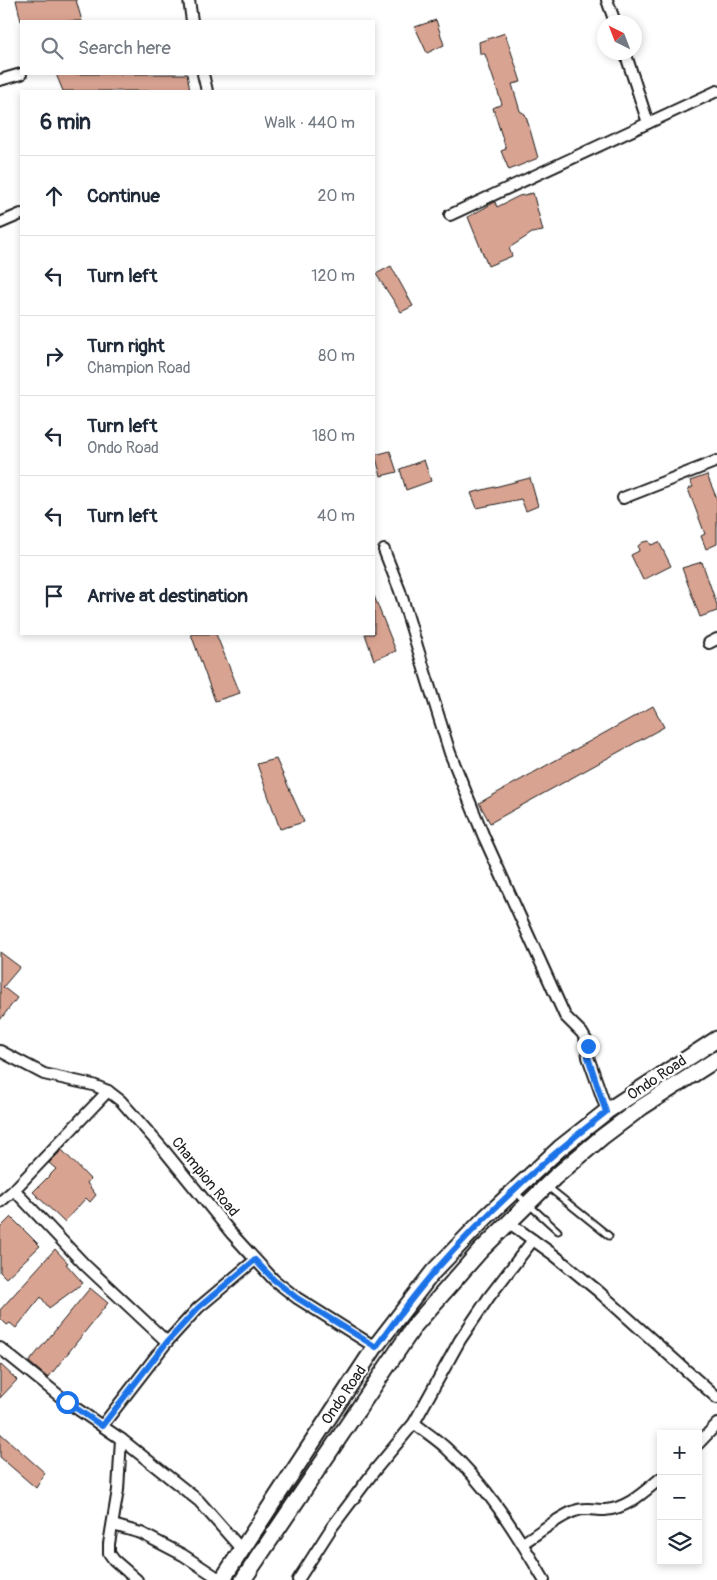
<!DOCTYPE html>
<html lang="en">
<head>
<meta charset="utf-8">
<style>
	body { margin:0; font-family:Pangolin,sans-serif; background:#f2f2f3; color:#1f2937 }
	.controls { position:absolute; right:15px; bottom:15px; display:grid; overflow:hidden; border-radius:0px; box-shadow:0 2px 8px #0003 }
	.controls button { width:45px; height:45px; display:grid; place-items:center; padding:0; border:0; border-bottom:1px solid #e0e1e3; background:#fff; color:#1f2937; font:25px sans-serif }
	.compass { position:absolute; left:597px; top:15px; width:45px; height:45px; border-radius:50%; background:#fff; box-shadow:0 2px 8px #0003; rotate:318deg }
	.stop { position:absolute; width:15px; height:15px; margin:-11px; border:4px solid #1a73e8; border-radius:50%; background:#fff }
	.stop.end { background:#1a73e8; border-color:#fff; box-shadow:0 1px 5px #0008 }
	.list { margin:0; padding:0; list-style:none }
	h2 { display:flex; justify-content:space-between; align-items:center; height:65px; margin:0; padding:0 20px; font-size:21px }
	h2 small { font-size:16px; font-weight:400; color:#747a83 }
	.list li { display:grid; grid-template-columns:32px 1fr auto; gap:15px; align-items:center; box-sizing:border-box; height:80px; padding:0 20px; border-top:1px solid #e0e1e3 }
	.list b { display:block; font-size:19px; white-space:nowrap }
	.list p { margin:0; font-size:16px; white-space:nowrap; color:#747a83 }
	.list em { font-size:16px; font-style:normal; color:#747a83 }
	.icon { flex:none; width:28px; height:28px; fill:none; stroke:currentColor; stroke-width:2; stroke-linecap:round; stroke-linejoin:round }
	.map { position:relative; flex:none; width:717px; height:1580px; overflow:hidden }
	.search { position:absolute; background:#fff; box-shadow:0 2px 8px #0003; left:20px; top:20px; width:355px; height:55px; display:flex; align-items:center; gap:12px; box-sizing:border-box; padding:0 18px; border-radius:0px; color:#747a83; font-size:19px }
	.panel { position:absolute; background:#fff; box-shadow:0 2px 8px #0003; left:20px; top:90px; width:355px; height:545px; border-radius:0px }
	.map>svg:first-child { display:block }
	.building { fill:#d9a391; stroke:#1c1c1c }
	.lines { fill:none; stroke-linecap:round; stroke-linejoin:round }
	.service-casing { stroke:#1c1c1c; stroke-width:9 }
	.minor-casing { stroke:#1c1c1c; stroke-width:14 }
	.primary-casing { stroke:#1c1c1c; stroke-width:19 }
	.service { stroke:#fff; stroke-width:5 }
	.minor { stroke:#fff; stroke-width:10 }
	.primary { stroke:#fff; stroke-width:15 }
	.route { stroke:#1a73e8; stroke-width:6 }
	.labels { text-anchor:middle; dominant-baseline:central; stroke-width:4.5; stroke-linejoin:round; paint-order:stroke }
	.street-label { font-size:15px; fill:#1c1c1c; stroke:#fff }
</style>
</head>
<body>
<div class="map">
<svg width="717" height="1580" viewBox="0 0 717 1580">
	<rect width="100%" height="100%" fill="#fff"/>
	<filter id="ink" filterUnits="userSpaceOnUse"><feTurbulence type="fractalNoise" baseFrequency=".02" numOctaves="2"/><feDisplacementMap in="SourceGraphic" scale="10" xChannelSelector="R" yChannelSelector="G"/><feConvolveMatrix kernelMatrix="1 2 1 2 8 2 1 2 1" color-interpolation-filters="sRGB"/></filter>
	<g filter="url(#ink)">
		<g class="building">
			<path d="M16,0h60l6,21h-61z"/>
			<path d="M436,20l8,25 -17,8 -12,-26z"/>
			<path d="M505,33l16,49 -9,2 8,27 5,3 4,12 9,32 -29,12 -8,-19 5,-2 -13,-41 9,-4 -17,-50h-5l-1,-12z"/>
			<path d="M56,74h131l3,17h-127z"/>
			<path d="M533,193l10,38 -11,2 -23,15 3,8 -24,10 -20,-49 27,-15 2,5 22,-11z"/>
			<path d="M391,266l22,40 -12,6 -25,-38z"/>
			<path d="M390,451l7,21 -16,4 -6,-21z"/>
			<path d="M424,460l7,21 -25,9 -6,-21z"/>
			<path d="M707,475l10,24v45l-11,5 -5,-13 4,-2 -17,-45 5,-2 -3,-6z"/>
			<path d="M530,478l8,28 -12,5 -5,-12 -44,9 -6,-15z"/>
			<path d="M649,541l2,4 8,-3 12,24 -28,14 -12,-25 8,-4 -1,-5 5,-4z"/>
			<path d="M702,562l15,43v6l-17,6 -18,-49z"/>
			<path d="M374,596l22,55 -22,9 -9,-26h9z"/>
			<path d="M191,634h25l24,59 -25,8z"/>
			<path d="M653,706l11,21 -174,96 -11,-20z"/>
			<path d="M276,759l28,63 -24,7 -23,-65z"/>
			<path d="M0,952l20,15 -17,20 14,11 -17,22z"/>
			<path d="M62,1150l28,29 -3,4 9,12 -6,7 -4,-4 -22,24 -31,-30 23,-23 -7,-6z"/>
			<path d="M11,1217l29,29 -34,32 -6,-6v-44z"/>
			<path d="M55,1249l13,14 -2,1 17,19 -34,25 -8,-11 -25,31 -6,-5 -3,2 -7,-7v-8z"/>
			<path d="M90,1288l18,15 -60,75 -19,-16z"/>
			<path d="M0,1364l17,16 -17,18z"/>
			<path d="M0,1433l45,40 -9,15 -36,-31z"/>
		</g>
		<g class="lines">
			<defs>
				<g id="service">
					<path d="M548,1187l61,49"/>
					<path d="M516,1193l42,38"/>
				</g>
				<g id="minor">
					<path d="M189,0l3,21"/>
					<path d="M607,0l8,22"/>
					<path d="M625,52l23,71"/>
					<path d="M203,74l4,17"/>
					<path d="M0,80l21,-6"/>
					<path d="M450,215l267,-124"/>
					<path d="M0,223l21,-9"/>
					<path d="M623,498l94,-37"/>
					<path d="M384,550l16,41 50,162 34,84 81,179 17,17 4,7 2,17 19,54"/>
					<path d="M709,643l8,-4"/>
					<path d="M0,1051l44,23 49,11 15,6 13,10 42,48 69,85 42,46 23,18 78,49"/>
					<path d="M14,1190l71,75 82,77"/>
					<path d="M0,1202l14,-12 94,-99"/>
					<path d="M508,1222l46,33 44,36 119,107"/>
					<path d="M0,1348l67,54 54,37 78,62 43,49"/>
					<path d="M414,1423c10,8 21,15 31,24 41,37 71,85 99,133"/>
					<path d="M102,1426l65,-84 31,-34 57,-48"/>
					<path d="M121,1439l-3,51 -9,54v9l5,7 23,20"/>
					<path d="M698,1444l19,-20"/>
					<path d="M113,1525l28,8 42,22 38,25"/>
					<path d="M523,1543c13,-8 38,-28 52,-32 10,-4 19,-1 30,-1 22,-1 40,-19 56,-32"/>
					<path d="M298,1580l34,-53 43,-57 39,-47 46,-83 29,-43 44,-57"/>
				</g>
				<g id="primary">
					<path d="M222,1580l153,-233 58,-75 53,-55 74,-69 47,-37 110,-72"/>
					<path d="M243,1580l172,-255 65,-74 75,-74 47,-40 40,-30 75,-48"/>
				</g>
			</defs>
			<use href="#service" class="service-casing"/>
			<use href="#minor" class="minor-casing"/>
			<use href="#primary" class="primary-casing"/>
			<use href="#service" class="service"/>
			<use href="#minor" class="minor"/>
			<use href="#primary" class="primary"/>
		</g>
	</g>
	<g class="lines" filter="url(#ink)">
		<path class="route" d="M67,1402l35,24 65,-84 31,-34 57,-48 19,20 23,18 79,49c18,-25 37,-51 58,-75 52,-59 110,-112 172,-160l-18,-55v-11"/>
	</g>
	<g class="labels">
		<g class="street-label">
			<text transform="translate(657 1078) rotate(-34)">Ondo Road</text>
			<text transform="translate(205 1177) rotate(51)">Champion Road</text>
			<text transform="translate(344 1395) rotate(-56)">Ondo Road</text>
		</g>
	</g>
</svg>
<div class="controls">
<button>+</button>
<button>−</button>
<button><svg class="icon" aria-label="layers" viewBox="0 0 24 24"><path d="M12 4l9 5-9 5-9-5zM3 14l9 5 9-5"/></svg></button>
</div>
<svg class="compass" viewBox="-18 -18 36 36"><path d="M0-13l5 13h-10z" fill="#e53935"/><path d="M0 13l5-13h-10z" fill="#747a83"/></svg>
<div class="stop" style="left:67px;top:1402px"></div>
<div class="stop end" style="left:588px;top:1046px"></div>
<div class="search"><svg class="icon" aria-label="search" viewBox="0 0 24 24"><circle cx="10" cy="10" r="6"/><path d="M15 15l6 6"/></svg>Search here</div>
<section class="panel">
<h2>6 min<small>Walk · 440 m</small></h2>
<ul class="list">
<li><svg class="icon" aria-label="ahead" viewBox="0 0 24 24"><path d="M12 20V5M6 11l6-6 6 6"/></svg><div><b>Continue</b></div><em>20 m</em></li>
<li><svg class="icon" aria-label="left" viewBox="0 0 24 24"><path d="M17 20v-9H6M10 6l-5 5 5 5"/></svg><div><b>Turn left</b></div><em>120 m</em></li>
<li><svg class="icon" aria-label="right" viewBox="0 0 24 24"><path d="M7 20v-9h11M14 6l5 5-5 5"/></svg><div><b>Turn right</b><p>Champion Road</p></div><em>80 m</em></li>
<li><svg class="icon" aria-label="left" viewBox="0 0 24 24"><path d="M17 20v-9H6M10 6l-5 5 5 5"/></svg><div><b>Turn left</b><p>Ondo Road</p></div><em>180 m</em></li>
<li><svg class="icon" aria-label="left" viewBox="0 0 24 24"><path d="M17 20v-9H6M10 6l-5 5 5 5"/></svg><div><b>Turn left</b></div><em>40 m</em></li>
<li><svg class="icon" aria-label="arrive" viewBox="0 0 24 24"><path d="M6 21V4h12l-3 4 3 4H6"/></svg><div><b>Arrive at destination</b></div></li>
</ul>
</section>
</div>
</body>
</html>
